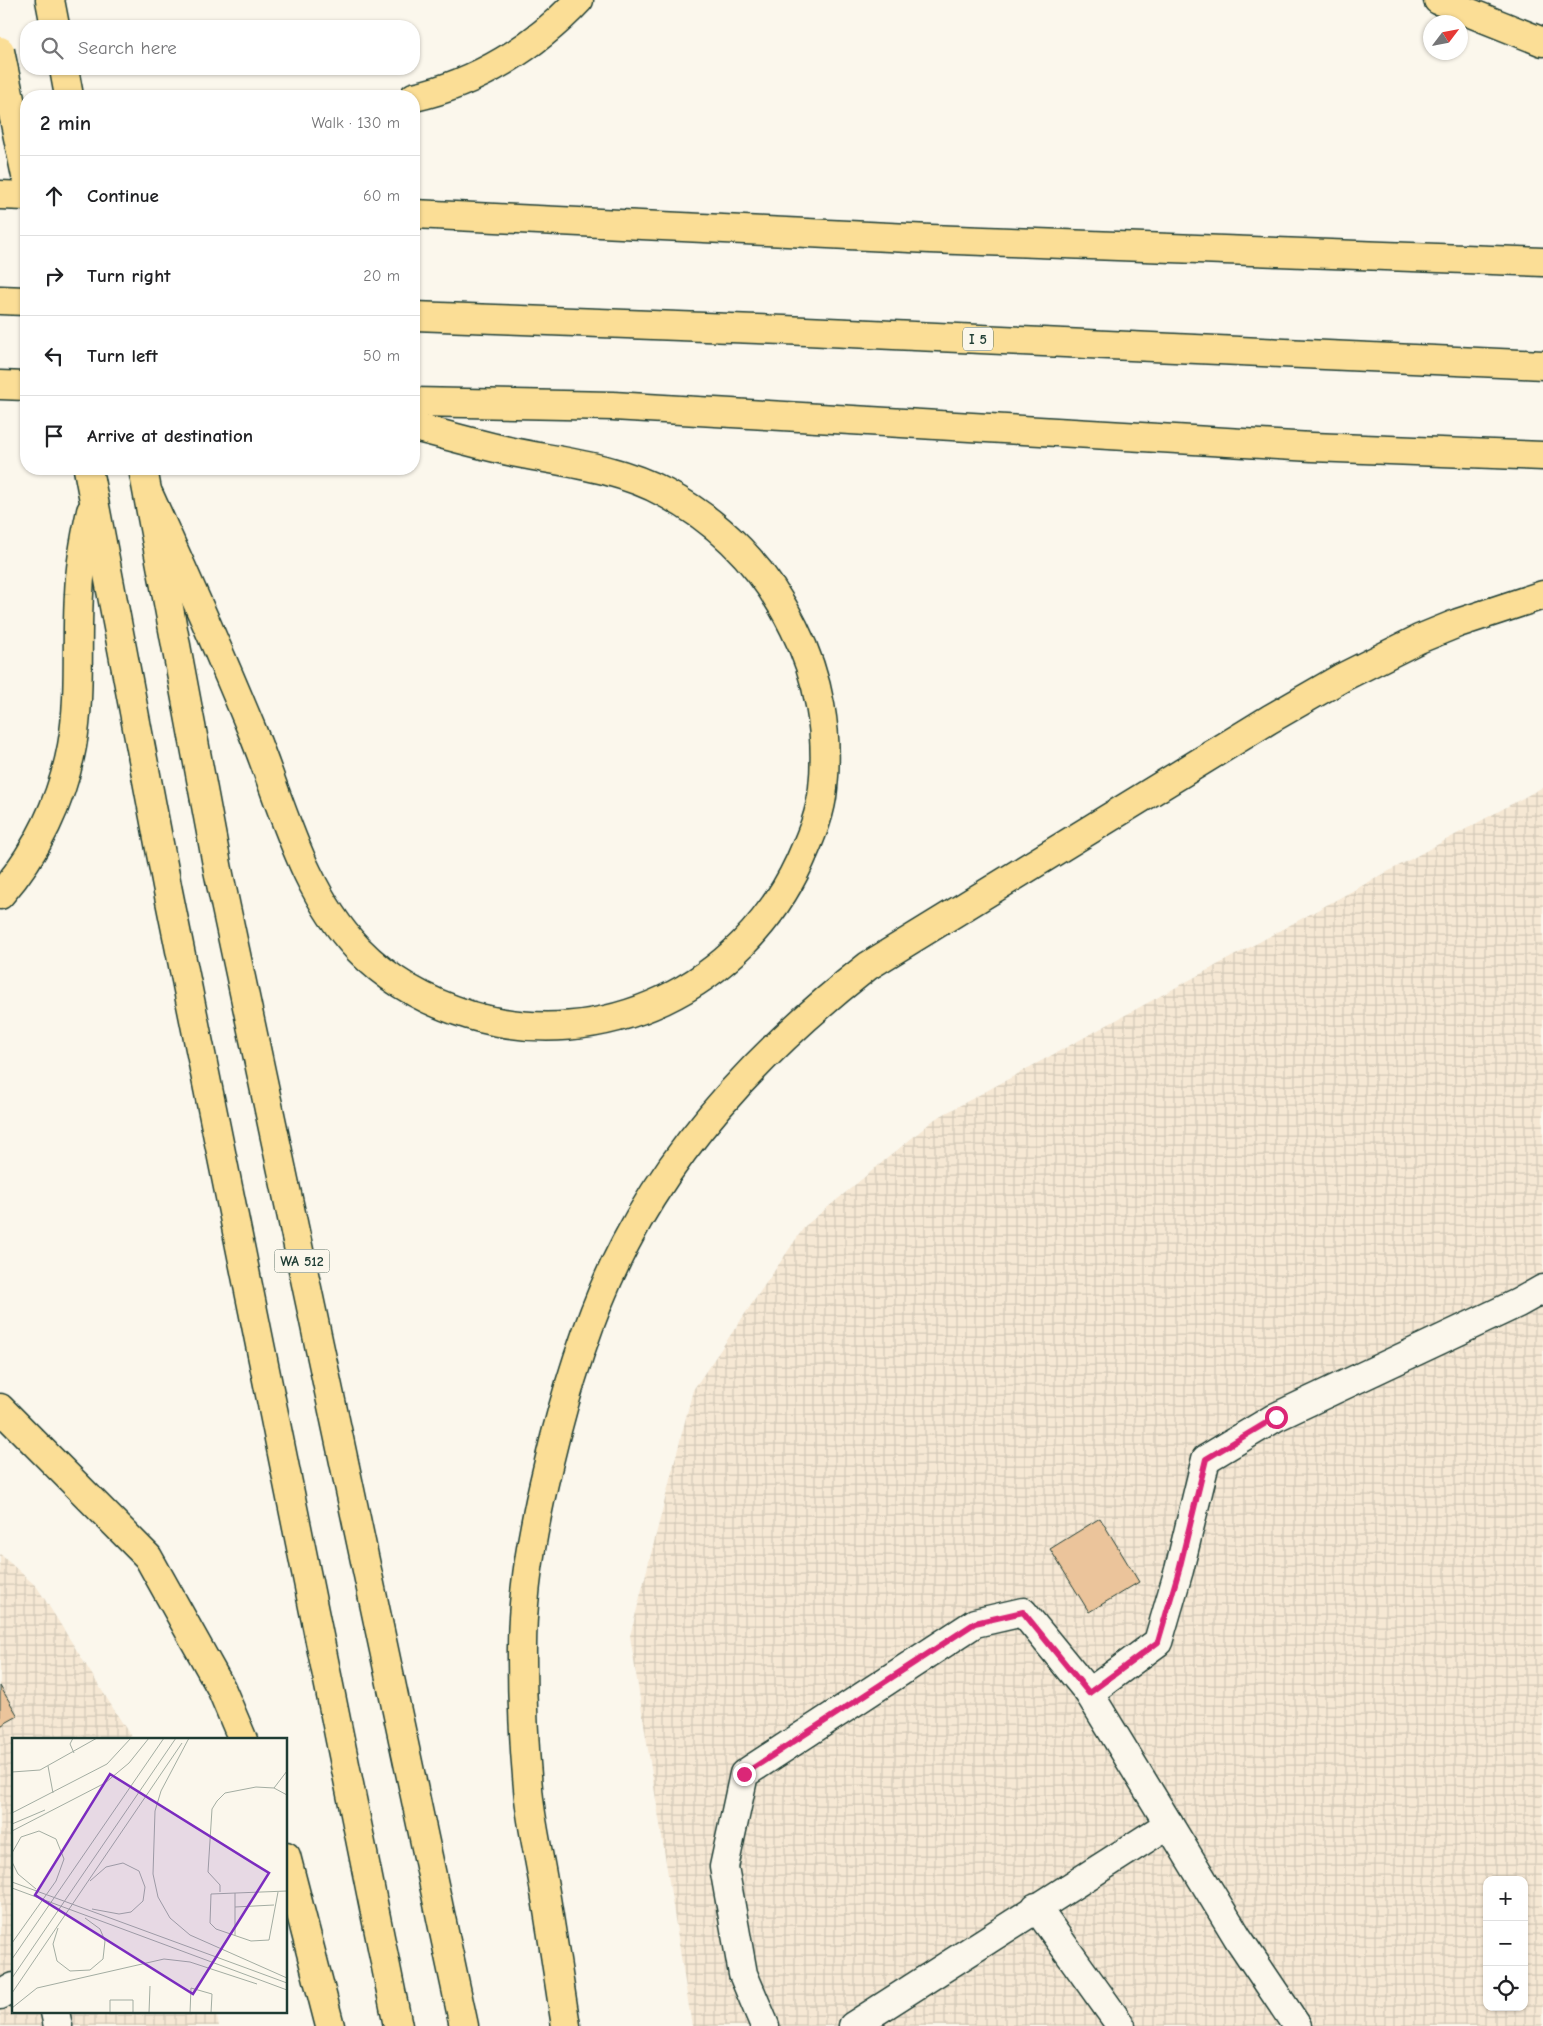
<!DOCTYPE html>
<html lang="en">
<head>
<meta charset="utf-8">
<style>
	body { margin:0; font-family:"Comic Neue",sans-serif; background:#f2f2f2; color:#202124 }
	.controls { position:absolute; right:15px; bottom:15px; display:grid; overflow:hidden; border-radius:10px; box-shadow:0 1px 4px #0004 }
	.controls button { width:45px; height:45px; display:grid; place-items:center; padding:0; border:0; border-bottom:1px solid #e0e0e0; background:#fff; color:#202124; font:25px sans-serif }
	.compass { position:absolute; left:1423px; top:15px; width:45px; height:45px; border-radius:50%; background:#fff; box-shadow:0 1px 4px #0004; rotate:58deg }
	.stop { position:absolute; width:15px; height:15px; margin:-11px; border:4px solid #db2777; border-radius:50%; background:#fff }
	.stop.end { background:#db2777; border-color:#fff; box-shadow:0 1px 5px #0008 }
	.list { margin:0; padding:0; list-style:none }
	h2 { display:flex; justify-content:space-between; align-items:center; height:65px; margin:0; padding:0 20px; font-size:21px }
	h2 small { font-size:16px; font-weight:400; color:#757577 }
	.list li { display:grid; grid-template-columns:32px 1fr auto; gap:15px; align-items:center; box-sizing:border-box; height:80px; padding:0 20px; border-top:1px solid #e0e0e0 }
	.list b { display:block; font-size:19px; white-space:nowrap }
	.list em { font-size:16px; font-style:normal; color:#757577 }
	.icon { flex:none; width:28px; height:28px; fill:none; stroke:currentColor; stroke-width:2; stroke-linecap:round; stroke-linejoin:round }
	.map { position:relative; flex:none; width:1543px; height:2026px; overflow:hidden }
	.search { position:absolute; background:#fff; box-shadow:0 1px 4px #0004; left:20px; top:20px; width:400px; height:55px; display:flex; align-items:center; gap:12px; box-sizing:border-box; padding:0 18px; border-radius:20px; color:#757577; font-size:19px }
	.panel { position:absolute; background:#fff; box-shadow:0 1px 4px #0004; left:20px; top:90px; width:400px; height:385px; border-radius:20px }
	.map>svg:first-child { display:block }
	.industrial { fill:url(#industrial-grid); fill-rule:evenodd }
	.building { fill:#ebc49b; stroke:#1f3d34 }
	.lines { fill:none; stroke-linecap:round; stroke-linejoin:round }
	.minor-casing { stroke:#1f3d34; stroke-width:31 }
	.highway-casing { stroke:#1f3d34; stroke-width:31 }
	.minor { stroke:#fbf7ec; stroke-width:28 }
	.highway { stroke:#fbde96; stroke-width:28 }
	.highway-bridge-casing { stroke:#1f3d34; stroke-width:31; stroke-linecap:butt }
	.highway-bridge { stroke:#fbde96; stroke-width:28 }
	.route { stroke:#db2777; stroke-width:6 }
	.labels { text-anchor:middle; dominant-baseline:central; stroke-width:4.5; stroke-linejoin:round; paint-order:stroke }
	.shield { fill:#fbf7ec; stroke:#61756b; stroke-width:1 }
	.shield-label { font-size:14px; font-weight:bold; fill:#1f3d34 }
	.inset-road { fill:none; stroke:#a3ada2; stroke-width:1 }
	.view { fill:#7b2cbf; fill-opacity:0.15; stroke:#7b2cbf; stroke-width:2.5 }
	.inset-edge { fill:none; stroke:#1f3d34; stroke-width:2.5 }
</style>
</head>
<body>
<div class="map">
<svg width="1543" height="2026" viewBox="0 0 1543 2026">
	<defs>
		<pattern id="industrial-grid" width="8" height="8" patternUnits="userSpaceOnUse" patternTransform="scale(1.25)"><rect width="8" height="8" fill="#f6e8d4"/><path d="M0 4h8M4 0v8" fill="none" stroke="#d2c8b7"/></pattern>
	</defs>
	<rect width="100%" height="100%" fill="#fbf7ec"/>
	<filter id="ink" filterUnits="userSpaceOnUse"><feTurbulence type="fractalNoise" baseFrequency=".02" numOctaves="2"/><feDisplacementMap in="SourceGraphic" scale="10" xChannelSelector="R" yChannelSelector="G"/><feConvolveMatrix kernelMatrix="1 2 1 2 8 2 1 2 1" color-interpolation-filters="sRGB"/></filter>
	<g filter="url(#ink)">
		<g class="industrial">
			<path d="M1543,787v1239h-851l-62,-390 63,-246 112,-164 130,-107zM1487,1880h37v127h-37z"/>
			<path d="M0,1554l37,33 96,153h-119v272h202l3,14h-219z"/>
		</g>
		<g class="building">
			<path d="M1100,1518l39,64 -50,30 -39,-63z"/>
			<path d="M0,1686l18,30 -18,10z"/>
		</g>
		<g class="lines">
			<defs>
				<g id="minor">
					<path d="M1089,1693l69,-51 21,-72 27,-111 70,-42 242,-114 25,-14"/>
					<path d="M1036,1907l85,119"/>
					<path d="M0,1995l14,-8"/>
					<path d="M55,2012l3,14"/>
					<path d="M765,2026l-22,-52 -19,-107 20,-93 231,-151 48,-11 66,81 149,245 59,88"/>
					<path d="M853,2026l316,-202"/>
				</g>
				<g id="highway">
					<path d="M50,0l5,26"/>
					<path d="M1438,0l105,42"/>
					<path d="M64,69l5,27"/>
					<path d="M414,97c63,-14 121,-50 165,-97"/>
					<path d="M0,195l26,1"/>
					<path d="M414,214l516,25 613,23"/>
					<path d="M0,300l26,1"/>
					<path d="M414,316l370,14 759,35"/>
					<path d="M0,385l26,1"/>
					<path d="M414,402l199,4 699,41 231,9"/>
					<path d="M88,469l80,422 230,1135"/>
					<path d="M143,469l75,401 246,1156"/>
					<path d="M149,495c36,79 71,158 104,238 30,74 49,157 105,216 31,32 69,53 111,66 134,40 273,-28 331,-154 10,-23 21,-47 23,-73 6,-55 -4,-111 -29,-160 -28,-58 -72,-105 -129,-135 -44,-24 -94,-30 -142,-39 -37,-7 -73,-18 -109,-27"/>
					<path d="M0,895c37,-42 62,-95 72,-149 9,-50 4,-102 7,-152 1,-28 6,-56 12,-83"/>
					<path d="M0,1408l148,149 73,131 22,52"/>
					<path d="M286,1856l44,170"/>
					<path d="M566,2026c-8,-50 -15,-101 -24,-151 -5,-29 -12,-58 -14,-87 -4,-43 -6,-87 -6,-130 -1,-63 11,-131 26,-192 18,-76 41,-153 77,-222 57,-111 146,-202 243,-278l402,-247 73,-42 76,-38 39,-16 85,-28"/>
				</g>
			</defs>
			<use href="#minor" class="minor-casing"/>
			<use href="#highway" class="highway-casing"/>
			<use href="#minor" class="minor"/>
			<use href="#highway" class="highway"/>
			<defs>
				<path id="highway-bridge" d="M0,51l26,125"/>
			</defs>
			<use href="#highway-bridge" class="highway-bridge-casing"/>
			<use href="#highway-bridge" class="highway-bridge"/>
		</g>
	</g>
	<g class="lines" filter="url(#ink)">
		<path class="route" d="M744,1774l231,-151 48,-11 66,81 69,-51 21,-72 27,-111 70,-42"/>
	</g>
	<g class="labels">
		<g class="shield">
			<rect x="963" y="327.5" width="30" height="23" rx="4"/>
			<rect x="274.5" y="1249.5" width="55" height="23" rx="4"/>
		</g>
		<g class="shield-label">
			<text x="978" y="339">I 5</text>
			<text x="302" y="1261">WA 512</text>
		</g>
	</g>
	<g transform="translate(12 1738)">
		<rect width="275" height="275" fill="#fbf7ec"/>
		<path class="inset-road" d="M61,0l-3,6 4,9M177,0l-28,53 -6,20 -2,63 5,23 12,21 20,17 97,43M36,28l5,27M0,34l28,-2 57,-32M262,50l13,-17M0,75l95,-49 24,-26M0,86l33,-14M0,93l93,-48 24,-20 20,-25M0,115l9,-16 18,-6 17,8 8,20 -8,22 -44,62M0,124l6,12 18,15M78,143l16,-14 17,-4 16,8 6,16 -2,14 -12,11 -12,2 -27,-5M0,144l275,101M0,150l275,102M208,154v-7l-12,-13 4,-63 5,-8 8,-8 31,-6 18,1 13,7M266,154l-9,48 -18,1 -35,-12 -6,-6 1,-29 76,-3M223,155v42M223,169l39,-2M46,190l-5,16 4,17 13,10 20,-1 13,-11 2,-18 -5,-12 -15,-11M0,221l152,-221M0,240l164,-240M0,255l170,-250M0,270l25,-20 127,-29 26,3 67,22M98,275v-13h23v13M137,275l1,-27M178,275l1,-25 21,6 -1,19"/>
		<path class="view" d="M98,36l159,99 -76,121 -158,-99z"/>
		<rect width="275" height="275" class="inset-edge"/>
	</g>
</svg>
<div class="controls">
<button>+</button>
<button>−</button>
<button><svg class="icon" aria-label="locate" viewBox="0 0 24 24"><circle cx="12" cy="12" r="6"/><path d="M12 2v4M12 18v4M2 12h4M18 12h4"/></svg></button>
</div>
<svg class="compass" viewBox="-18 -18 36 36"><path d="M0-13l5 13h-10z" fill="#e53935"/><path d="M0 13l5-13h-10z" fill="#757577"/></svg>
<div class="stop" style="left:1276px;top:1417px"></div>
<div class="stop end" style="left:744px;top:1774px"></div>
<div class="search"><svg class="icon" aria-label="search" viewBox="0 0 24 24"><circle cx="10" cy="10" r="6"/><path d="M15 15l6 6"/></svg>Search here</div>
<section class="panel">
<h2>2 min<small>Walk · 130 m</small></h2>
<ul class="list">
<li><svg class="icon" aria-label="ahead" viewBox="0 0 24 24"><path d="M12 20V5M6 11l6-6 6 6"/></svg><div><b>Continue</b></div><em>60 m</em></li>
<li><svg class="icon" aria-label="right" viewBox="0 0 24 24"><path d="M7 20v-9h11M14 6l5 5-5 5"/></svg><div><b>Turn right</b></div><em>20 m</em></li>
<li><svg class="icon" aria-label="left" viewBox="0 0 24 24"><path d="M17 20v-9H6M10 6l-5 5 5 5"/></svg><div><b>Turn left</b></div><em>50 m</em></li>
<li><svg class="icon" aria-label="arrive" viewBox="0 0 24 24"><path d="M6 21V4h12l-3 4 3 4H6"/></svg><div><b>Arrive at destination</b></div></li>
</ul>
</section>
</div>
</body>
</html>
